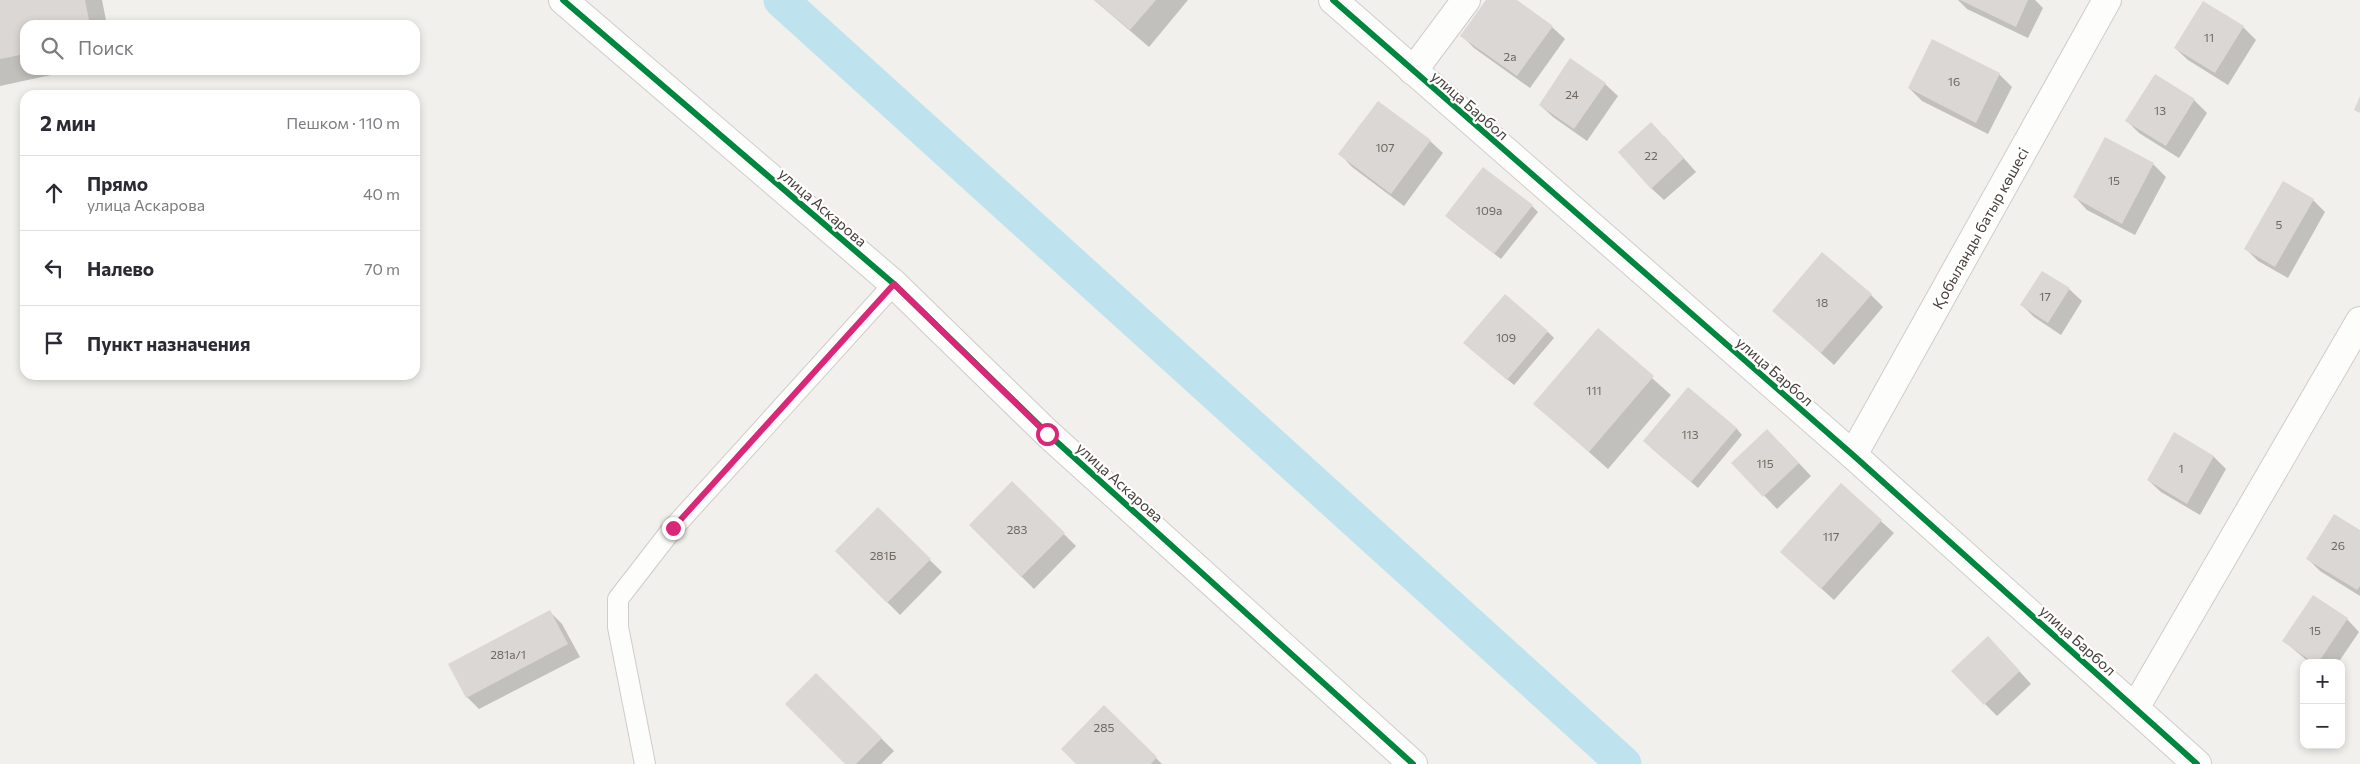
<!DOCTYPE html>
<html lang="ru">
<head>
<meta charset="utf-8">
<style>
	body { margin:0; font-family:Commissioner,sans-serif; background:#f7f7f7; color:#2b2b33 }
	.controls { position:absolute; right:15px; bottom:15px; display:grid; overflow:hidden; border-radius:10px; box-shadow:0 2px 8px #0003 }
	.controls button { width:45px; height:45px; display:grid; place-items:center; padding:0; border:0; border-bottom:1px solid #e1e1e2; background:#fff; color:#2b2b33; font:25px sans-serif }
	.stop { position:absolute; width:15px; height:15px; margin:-11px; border:4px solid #db2777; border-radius:50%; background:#fff }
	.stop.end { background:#db2777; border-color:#fff; box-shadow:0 1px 5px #0008 }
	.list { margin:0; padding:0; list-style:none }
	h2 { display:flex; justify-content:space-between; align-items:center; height:65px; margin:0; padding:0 20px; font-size:21px }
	h2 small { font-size:16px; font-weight:400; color:#7c7c81 }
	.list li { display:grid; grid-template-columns:32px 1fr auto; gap:15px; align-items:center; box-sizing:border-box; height:75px; padding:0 20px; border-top:1px solid #e1e1e2 }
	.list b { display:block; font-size:19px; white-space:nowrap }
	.list p { margin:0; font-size:16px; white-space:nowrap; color:#7c7c81 }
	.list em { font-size:16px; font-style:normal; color:#7c7c81 }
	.icon { flex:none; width:28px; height:28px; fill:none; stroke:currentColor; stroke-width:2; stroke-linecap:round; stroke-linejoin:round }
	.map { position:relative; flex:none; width:2360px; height:764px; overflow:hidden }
	.search { position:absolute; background:#fff; box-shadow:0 2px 8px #0003; left:20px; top:20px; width:400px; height:55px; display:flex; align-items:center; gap:12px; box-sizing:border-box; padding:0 18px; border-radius:15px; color:#7c7c81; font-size:19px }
	.panel { position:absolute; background:#fff; box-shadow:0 2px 8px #0003; left:20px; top:90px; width:400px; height:290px; border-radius:15px }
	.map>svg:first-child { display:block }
	.shadow { fill:#0003 }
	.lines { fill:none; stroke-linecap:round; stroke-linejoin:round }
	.canal { stroke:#bee3ef; stroke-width:35 }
	.building { fill:#dbd7d4 }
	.lane-casing { stroke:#cfccc9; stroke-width:22 }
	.street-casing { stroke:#cfccc9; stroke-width:30 }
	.lane { stroke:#fdfdfc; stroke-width:20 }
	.street { stroke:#fdfdfc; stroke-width:28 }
	.cycleway-casing { stroke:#fff; stroke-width:9 }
	.cycleway { stroke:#00873e; stroke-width:6 }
	.route { stroke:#db2777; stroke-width:6 }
	.labels { text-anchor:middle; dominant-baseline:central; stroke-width:4.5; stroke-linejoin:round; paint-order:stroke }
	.number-label { font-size:12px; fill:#6f6760 }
	.street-label { font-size:15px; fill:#494038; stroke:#fff }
</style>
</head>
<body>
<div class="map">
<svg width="2360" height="764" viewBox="0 0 2360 764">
	<rect width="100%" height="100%" fill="#f2f0ed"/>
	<g class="shadow">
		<path d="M0,0h102l5,25h-82v45h49l-74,16z"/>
		<path d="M1094,0h94l-39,47z"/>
		<path d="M1487,0h28l37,27 13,12 -35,49 -56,-40 -12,-12z"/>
		<path d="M1958,0h77l8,8 -15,30 -61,-29z"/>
		<path d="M2243,27l13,13 -28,45 -40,-25 -13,-12z"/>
		<path d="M1933,41l66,33 13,13 -24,47 -66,-33 -13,-13z"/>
		<path d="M2155,75l39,25 13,13 -28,45 -40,-25 -12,-12z"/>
		<path d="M1605,84l13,12 -31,45 -34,-24 -13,-12z"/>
		<path d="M1664,136l32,36 -32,28 -13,-12z"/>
		<path d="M1430,141l13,12 -39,53 -52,-39 -12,-13z"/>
		<path d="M2153,164l13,13 -31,58 -48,-25 -12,-13z"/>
		<path d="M2313,200l12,12 -37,66 -30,-17 -12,-12z"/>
		<path d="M1532,206l6,6 -37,47 -48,-37z"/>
		<path d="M2069,289l13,12 -21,34 -27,-18 -12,-12z"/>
		<path d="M1871,295l12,12 -49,58 -60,-54z"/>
		<path d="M1598,330l73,65 -63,74 -73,-65z"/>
		<path d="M1548,332l6,6 -40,47 -43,-36z"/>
		<path d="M1736,428l6,7 -44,53 -48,-41z"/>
		<path d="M2175,434l39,23 12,12 -26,46 -39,-23 -13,-12z"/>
		<path d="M1780,443l31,33 -34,33 -44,-46z"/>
		<path d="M1012,483l64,63 -42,43 -64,-64z"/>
		<path d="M1841,485l53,48 -60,67 -53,-48z"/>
		<path d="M878,509l64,63 -42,43 -64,-64z"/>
		<path d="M2360,532v64l-40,-25 -12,-12z"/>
		<path d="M550,612l12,12 18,33 -101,52 -12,-12z"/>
		<path d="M2347,619l12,13 -21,31h-28l-26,-22z"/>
		<path d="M2000,650l31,34 -34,32 -12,-12z"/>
		<path d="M816,674l78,77 -13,13h-34z"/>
		<path d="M1104,707l58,57h-84z"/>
	</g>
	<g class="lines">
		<path class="canal" d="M781,0l843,764"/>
	</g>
	<g class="building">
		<path d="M0,0h85l5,25h-65v29l-25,5z"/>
		<path d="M1094,0h62l-26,30z"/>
		<path d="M1486,0h31l36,26 -36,50 -57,-40z"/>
		<path d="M1960,0h68l-12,27z"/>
		<path d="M2203,1l41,25 -29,47 -41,-25z"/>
		<path d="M1932,39l68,34 -24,50 -68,-35z"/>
		<path d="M1570,58l36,25 -32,46 -35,-24z"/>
		<path d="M2155,74l40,25 -29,47 -41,-25z"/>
		<path d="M2360,96v17l-6,-3z"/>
		<path d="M1378,101l53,39 -40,54 -53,-40z"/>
		<path d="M1651,122l33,36 -33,31 -33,-37z"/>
		<path d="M2105,137l49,26 -32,61 -49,-27z"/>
		<path d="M1483,167l50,38 -39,49 -49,-38z"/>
		<path d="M2283,181l31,18 -39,68 -31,-18z"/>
		<path d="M1822,252l50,42 -51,59 -49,-42z"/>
		<path d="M2042,271l28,17 -22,35 -28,-18z"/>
		<path d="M1505,294l43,37 -41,49 -44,-37z"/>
		<path d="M1598,328l56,48 -65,76 -56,-48z"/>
		<path d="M1688,387l49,41 -46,54 -48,-41z"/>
		<path d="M1767,429l32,34 -36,34 -32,-34z"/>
		<path d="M2174,432l40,24 -27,48 -40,-24z"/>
		<path d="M1012,481l53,52 -44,44 -52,-52z"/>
		<path d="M1841,483l41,37 -61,69 -41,-37z"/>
		<path d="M878,507l53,52 -44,44 -52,-52z"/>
		<path d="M2334,514l26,16v56l-3,4 -51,-31z"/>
		<path d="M2313,595l35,23 -30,45h-4l-32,-22z"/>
		<path d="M550,610l18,34 -102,54 -18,-34z"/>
		<path d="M1988,636l32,35 -36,34 -33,-34z"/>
		<path d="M816,673l66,65 -26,26h-11l-60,-60z"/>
		<path d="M1104,705l53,52 -6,7h-75l-15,-15z"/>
	</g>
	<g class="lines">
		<defs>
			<path id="lane" d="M645,764l-27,-137v-28l55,-71 221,-244"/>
			<g id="street">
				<path d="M563,0l331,284 153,149 366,331"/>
				<path d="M1333,0l520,455 344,309"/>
				<path d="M1413,71l53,-71"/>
				<path d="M1853,455l254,-455"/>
				<path d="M2135,708l225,-387"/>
			</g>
		</defs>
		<use href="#lane" class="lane-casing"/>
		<use href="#street" class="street-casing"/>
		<use href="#lane" class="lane"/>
		<use href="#street" class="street"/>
		<defs>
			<g id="cycleway">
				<path d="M563,0l331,284 153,149 366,331"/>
				<path d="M1333,0l520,455 344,309"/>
			</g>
		</defs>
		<use href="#cycleway" class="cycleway-casing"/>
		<use href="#cycleway" class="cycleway"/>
	</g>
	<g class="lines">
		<path class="route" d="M673,528l221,-244 153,150"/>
	</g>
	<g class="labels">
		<g class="number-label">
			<text x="2209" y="37">11</text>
			<text x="1510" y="56">2а</text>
			<text x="1954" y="81">16</text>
			<text x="1572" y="94">24</text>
			<text x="2160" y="110">13</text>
			<text x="1385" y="147">107</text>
			<text x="1651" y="155">22</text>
			<text x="2114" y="180">15</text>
			<text x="1489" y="210">109а</text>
			<text x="2279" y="224">5</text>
			<text x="2045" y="296">17</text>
			<text x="1822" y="302">18</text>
			<text x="1506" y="337">109</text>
			<text x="1594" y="390">111</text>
			<text x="1690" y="434">113</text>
			<text x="1765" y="463">115</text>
			<text x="2181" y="468">1</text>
			<text x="1017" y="529">283</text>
			<text x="1831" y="536">117</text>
			<text x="2338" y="545">26</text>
			<text x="883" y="555">281Б</text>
			<text x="2315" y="630">15</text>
			<text x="508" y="654">281а/1</text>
			<text x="1104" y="727">285</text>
		</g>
		<g class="street-label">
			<text transform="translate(1470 105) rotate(41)">улица Барбол</text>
			<text transform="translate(823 207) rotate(41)">улица Аскарова</text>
			<text transform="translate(1980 228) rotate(-61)">Қобыланды батыр көшесі</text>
			<text transform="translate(1775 371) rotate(41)">улица Барбол</text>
			<text transform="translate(1120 482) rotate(42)">улица Аскарова</text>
			<text transform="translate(2078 640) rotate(42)">улица Барбол</text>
		</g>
	</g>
</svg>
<div class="controls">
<button>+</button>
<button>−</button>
</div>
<div class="stop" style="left:1047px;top:434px"></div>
<div class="stop end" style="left:673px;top:528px"></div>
<div class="search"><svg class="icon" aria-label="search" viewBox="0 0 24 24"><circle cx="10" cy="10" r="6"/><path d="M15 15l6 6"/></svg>Поиск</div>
<section class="panel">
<h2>2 мин<small>Пешком · 110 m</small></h2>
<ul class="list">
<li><svg class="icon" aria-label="ahead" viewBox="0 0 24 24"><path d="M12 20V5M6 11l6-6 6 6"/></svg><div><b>Прямо</b><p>улица Аскарова</p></div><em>40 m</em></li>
<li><svg class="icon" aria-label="left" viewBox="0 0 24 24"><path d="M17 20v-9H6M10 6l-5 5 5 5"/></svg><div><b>Налево</b></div><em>70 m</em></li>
<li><svg class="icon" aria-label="arrive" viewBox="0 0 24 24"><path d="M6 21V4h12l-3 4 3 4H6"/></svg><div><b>Пункт назначения</b></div></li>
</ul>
</section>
</div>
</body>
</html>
